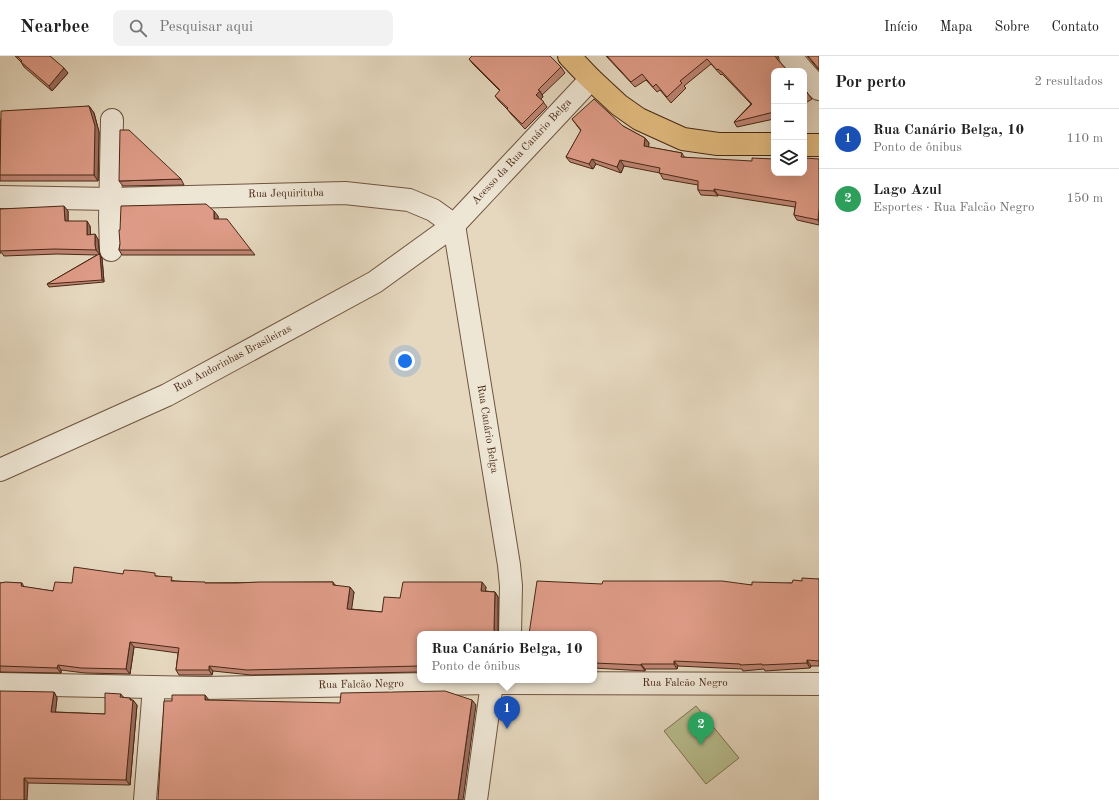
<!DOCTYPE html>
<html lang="pt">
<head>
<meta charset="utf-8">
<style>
	body { margin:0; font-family:"Old Standard TT",serif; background:#f2f2f2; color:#222 }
	.controls { position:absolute; right:12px; top:12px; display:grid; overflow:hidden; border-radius:8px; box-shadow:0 4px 16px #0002 }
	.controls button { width:36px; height:36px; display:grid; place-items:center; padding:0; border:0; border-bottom:1px solid #e0e0e0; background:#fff; color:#222; font:20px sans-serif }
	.you { position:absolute; left:405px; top:305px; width:14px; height:14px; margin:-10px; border:3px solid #fff; border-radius:50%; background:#1a73e8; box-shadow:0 0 0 6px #1a73e833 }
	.badge { display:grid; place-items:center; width:26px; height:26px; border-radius:50%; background:#8f2418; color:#fff; font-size:13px; font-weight:700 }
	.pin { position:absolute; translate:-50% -33px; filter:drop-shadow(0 1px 2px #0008) }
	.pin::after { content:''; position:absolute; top:21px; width:14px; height:12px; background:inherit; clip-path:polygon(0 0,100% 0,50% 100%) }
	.popup { position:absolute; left:417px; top:575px; width:180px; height:52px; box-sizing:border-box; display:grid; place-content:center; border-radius:8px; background:#fff; filter:drop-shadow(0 1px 3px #0005); font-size:13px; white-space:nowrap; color:#767676 }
	.popup b { font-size:15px; color:#222 }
	.popup::after { content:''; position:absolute; left:50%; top:100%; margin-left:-8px; border:8px solid transparent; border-top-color:#fff }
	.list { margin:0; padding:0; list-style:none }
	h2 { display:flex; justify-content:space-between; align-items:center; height:52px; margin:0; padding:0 16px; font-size:17px }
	h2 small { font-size:13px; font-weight:400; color:#767676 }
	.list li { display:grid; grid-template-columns:26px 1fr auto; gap:12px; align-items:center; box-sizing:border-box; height:60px; padding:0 16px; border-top:1px solid #e0e0e0 }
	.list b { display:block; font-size:15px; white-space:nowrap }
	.list p { margin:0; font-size:13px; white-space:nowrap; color:#767676 }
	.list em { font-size:13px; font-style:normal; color:#767676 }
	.icon { flex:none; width:22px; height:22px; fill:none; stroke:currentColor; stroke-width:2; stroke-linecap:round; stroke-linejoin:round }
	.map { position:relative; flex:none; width:819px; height:744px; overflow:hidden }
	header { display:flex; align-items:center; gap:24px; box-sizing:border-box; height:56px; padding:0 20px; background:#fff; border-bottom:1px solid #e0e0e0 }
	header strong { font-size:19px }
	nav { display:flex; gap:22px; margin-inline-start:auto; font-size:14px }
	.search { width:280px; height:36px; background:#f2f2f2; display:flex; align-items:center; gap:10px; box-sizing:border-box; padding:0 14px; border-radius:8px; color:#767676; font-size:15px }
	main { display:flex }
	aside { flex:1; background:#fff }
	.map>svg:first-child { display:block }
	.green { fill:#b8be8f; stroke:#807352 }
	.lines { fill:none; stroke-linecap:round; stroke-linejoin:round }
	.minor-casing { stroke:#70543f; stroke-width:24 }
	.major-casing { stroke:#492814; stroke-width:24 }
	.minor { stroke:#eee6d5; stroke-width:22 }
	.major { stroke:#e2bc80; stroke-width:22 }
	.wall { fill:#bf8574; stroke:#492814 }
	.shaded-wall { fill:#9b6c5e; stroke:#492814 }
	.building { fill:#de9b87; stroke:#492814 }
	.labels { text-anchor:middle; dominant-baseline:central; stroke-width:3.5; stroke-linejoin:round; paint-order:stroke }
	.street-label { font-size:11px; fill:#492814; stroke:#eee6d5 }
</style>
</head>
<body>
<header>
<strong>Nearbee</strong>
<div class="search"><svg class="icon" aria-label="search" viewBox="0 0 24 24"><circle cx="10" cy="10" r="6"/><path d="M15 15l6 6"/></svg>Pesquisar aqui</div>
<nav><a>Início</a><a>Mapa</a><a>Sobre</a><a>Contato</a></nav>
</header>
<main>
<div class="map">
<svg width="819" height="744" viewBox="0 0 819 744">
	<rect width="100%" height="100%" fill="#e5d8bf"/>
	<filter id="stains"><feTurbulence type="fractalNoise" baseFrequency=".005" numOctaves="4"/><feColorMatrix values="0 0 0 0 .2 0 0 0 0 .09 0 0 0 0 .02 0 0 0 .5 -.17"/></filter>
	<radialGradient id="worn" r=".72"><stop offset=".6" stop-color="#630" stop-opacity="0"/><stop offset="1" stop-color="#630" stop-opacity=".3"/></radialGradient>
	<path class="green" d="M696,650l43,52 -33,26 -42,-53z"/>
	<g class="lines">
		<defs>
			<g id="minor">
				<path d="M790,0l13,15"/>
				<path d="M804,16l15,17"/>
				<path d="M0,141l111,2 234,-6 64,7 24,10 21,15"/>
				<path d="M454,169l55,340 2,21 -1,48"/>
				<path d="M111,194l-1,-31 2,-99"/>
				<path d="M0,414l167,-75 208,-113 79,-57 137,-146"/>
				<path d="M0,628l203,4 289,-5 327,1"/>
				<path d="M145,744l9,-113"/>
				<path d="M476,744l16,-117 1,-3"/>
			</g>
			<g id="major">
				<path d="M569,0l22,23 28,26 20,14 44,20 35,5h56"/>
				<path d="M804,89h15"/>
			</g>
		</defs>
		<use href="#minor" class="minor-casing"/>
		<use href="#major" class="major-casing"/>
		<use href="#minor" class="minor"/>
		<use href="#major" class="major"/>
	</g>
	<g class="wall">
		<path d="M15,0h35l18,17 -16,18 -28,-24 -3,-5z"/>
		<path d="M606,0h172v3l-4,12v48l-37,8 -3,-5 17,-18 -24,-25 -5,-5 -1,1 -10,-11 -27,22 2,2 -15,15 -11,-13 -3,2 -11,-12 -11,7z"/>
		<path d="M807,0h12v14z"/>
		<path d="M469,3l92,8 4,6 -23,22 1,2 -2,2 6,8 -22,22 -14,-15 -4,-5 -8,-8 -4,-5 5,-5 -27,-27z"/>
		<path d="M804,33l8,10 -8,5z"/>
		<path d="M89,50l5,7 5,19 -1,49h-98v-61z"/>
		<path d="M572,63l51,7 22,12 4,5 -1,4 34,6 2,4 90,16 45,-14v66l-22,-5 -3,-5 1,-8 -77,-12v1l-17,-1 -3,-5v-5l-35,-6 -3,-6 -36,-7 -3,7 -25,-9 -3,5 -23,-7 -4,-5 15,-26z"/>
		<path d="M181,123l3,6 -61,1 -4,-5z"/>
		<path d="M0,153l68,2v10l22,5v8l8,5 1,11 1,5 2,3 2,24 -55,5 -2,-3 50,-29 -40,-1 -53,2 -2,-3h-2z"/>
		<path d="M218,160v3l33,31 4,5h-133l-3,-5 1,-6z"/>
		<path d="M123,518l34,2 18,5 31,2 127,-1 2,3 19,7 -3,17 31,3 18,-14 86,-11 -1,4 10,1 3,5v37h-78v38l-169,3 -38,-4 -1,4h-33l-3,-5 2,-17 -44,-6 -4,27 -45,-1 -24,-3v3l-61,-1v-89h22l2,4 29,4 19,-8z"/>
		<path d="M819,523v87h-8l-1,2 -45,3 -1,-2 -21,2 -1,-2 -64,-3 -1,3h-32v2l-51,-3v-34l8,-50 150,1 40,-2 10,-2z"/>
		<path d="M54,636l3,6 -2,14 50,2 16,-20 2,3 9,3 5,5 -7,80 -102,-2 -28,17z"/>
	</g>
	<g class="shaded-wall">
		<path d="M64,12l4,5 -16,18 -3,-5z"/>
		<path d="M540,35l3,6 -3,3 -4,-5z"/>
		<path d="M89,50l5,7 5,19 -1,49 -4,-6z"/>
		<path d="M645,82l4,5 -1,8 -4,-5z"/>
		<path d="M592,103l4,5 -3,5 -4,-5z"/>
		<path d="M620,104l4,6 -3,7 -4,-6z"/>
		<path d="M714,133l4,6v1l-4,-5z"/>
		<path d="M64,150l4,5v15l-3,-5z"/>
		<path d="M819,152v14l-1,-2z"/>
		<path d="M214,155l4,5v8l-4,-5z"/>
		<path d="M87,165l3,5 1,14 -4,-5z"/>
		<path d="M95,178l3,5 1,11 1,5 -4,-5 -1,-5z"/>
		<path d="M100,199l2,3 2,24 -2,-2z"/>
		<path d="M482,526l4,5 -1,9 -4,-5z"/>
		<path d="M350,531l4,5 -3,22 -4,-5z"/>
		<path d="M495,536l3,5v37h-3l-1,-5z"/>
		<path d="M130,586l4,5 -4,27 -4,-5z"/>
		<path d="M807,604l4,6 -1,2 -3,-5z"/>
		<path d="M674,605l4,5 -1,3 -3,-5z"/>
		<path d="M641,608l4,5v2l-4,-6z"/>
		<path d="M58,609l3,5v3l-4,-5z"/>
		<path d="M209,610l4,5 -1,4 -3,-5z"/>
		<path d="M54,636l3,6 -2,19 -4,-5z"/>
		<path d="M205,639l4,5h-4z"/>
		<path d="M130,642l3,4v-2l4,5 -7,80 -4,-5z"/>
		<path d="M472,644l4,5 -13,95h-5z"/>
		<path d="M24,722l4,5 -1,17h-3z"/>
	</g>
	<g class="building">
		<path d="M17,0h33l14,12 -15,18 -28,-24 1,-1z"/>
		<path d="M472,0h78l11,11 -23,23 2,1 -4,4 8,7 -22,22 -15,-15 1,-1 -13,-12 5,-6 -31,-31z"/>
		<path d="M607,0h168l2,3 11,12h-14v41l-40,10 18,-18 -29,-31 -5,-4 -1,1 -10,-11 -27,22 2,2 -15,14 -11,-13 -3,3 -11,-13 -11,8z"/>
		<path d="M808,0h11v13z"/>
		<path d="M804,33l4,4 -4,3z"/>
		<path d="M594,43l29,27 22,12 -1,8 38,7 -1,4 71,4v-3l22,1v14h30v-12h1v-3l14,1v49l-1,12 -24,-5 2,-13 -82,-13v2l-16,-1v-9l-39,-8 1,-5 -40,-8 -3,7 -25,-8 -3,5 -23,-7 15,-27 -9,-11z"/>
		<path d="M89,50l6,20 -1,49h-94l1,-64z"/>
		<path d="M120,74h9l52,49 -62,2z"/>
		<path d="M206,148l8,7v8h13l24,31h-132l1,-6 -1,-14h1l1,-24z"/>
		<path d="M64,150l1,15h22v14l8,-1v11l1,5 -42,-1 -54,2v-42z"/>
		<path d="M99,198l1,1 2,25 -55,4z"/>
		<path d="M74,511l49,7 1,-4 16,1 15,2v3l17,1 -1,4 34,1v1h32l22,-1h74v3l17,2 -3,22 35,3 2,-15 16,1 3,-16h79l-1,9 14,1 -1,37 1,5h-75v32l-173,4 -38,-4v4h-33l3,-22 -49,-6 -4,27 -45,-1 -23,-3 -1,3 -57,-2v-83l6,-1 16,1 -1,3 32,5 2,-9 17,1z"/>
		<path d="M802,522l17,1v82l-12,-1v3l-45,2v-1l-22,1v-1l-66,-3v3h-33v1l-47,-2v-29h-65l8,-53 65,3 1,-3h119l30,4v-3l40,1 1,-3 9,1z"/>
		<path d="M0,635l54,1 -3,20 54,2v-21l16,1 -1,3 10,1v2h3l-7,80 -102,-2v22h-24z"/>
		<path d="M445,635l27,9 -14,100h-300l6,-99h8v-6h33v5l135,3 1,-10z"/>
	</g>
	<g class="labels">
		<g class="street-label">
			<text transform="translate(522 96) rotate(-47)">Acesso da Rua Canário Belga</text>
			<text transform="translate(286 138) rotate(-1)">Rua Jequirituba</text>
			<text transform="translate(233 303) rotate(-28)">Rua Andorinhas Brasileiras</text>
			<text transform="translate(487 373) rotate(81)">Rua Canário Belga</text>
			<text x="685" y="627">Rua Falcão Negro</text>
			<text transform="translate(361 629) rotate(-1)">Rua Falcão Negro</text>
		</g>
	</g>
	<rect width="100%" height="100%" filter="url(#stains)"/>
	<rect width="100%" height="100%" fill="url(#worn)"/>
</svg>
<div class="controls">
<button>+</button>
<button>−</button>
<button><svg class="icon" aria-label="layers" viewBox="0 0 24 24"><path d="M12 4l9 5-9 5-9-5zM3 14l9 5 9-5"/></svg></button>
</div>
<div class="you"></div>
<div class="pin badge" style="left:507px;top:673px;background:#1a4fb4">1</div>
<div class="popup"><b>Rua Canário Belga, 10</b>Ponto de ônibus</div>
<div class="pin badge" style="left:701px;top:689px;background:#2e9e5b">2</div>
</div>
<aside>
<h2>Por perto<small>2 resultados</small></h2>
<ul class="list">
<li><span class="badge" style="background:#1a4fb4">1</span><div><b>Rua Canário Belga, 10</b><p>Ponto de ônibus</p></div><em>110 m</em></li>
<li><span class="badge" style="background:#2e9e5b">2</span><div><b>Lago Azul</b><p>Esportes · Rua Falcão Negro</p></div><em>150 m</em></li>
</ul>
</aside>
</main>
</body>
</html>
